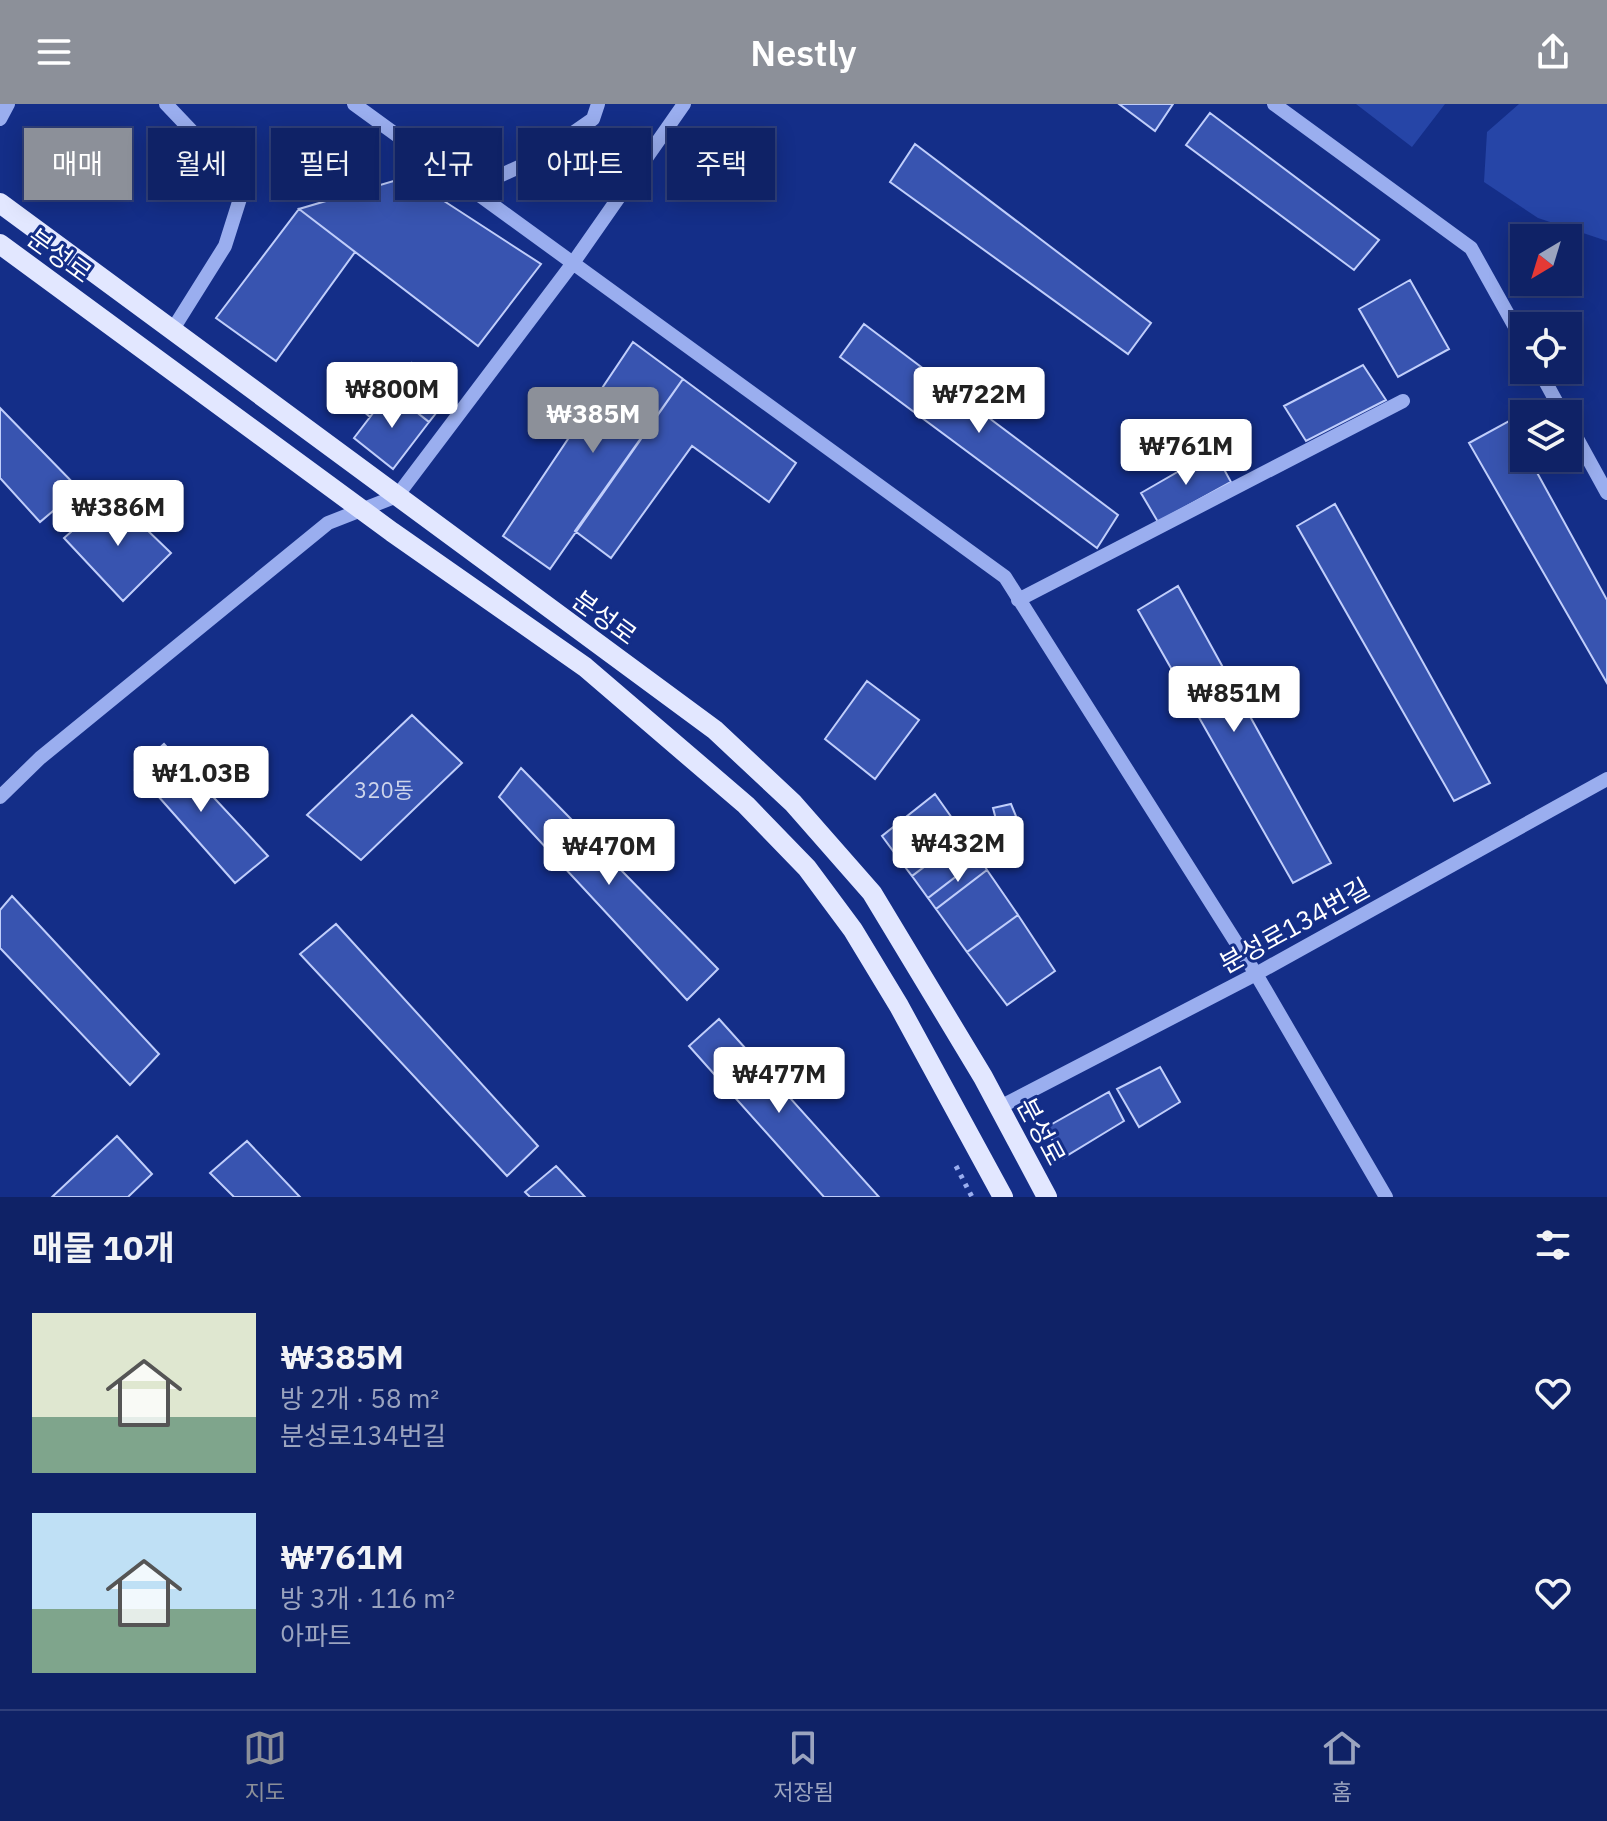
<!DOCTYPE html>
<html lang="ko">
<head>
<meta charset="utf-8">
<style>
	body { margin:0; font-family:"IBM Plex Sans","Noto Sans KR",sans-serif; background:#182a6c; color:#f1f3f6; height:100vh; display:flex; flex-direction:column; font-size:30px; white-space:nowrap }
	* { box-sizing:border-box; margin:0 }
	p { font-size:26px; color:#9ba4bf }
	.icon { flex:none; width:44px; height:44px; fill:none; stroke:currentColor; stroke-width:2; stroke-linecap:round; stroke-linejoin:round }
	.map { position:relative; height:1093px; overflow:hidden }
	.panel { display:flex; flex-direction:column; background:#0f2266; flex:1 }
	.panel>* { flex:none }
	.top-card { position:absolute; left:24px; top:24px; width:800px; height:72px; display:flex; gap:16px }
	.needle { width:52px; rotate:218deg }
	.controls { position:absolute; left:1510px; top:120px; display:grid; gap:16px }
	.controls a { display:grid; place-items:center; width:72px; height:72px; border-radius:0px; background:#0f2266; box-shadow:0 4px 20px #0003,0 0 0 2px #2f3f7a; font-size:40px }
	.price { position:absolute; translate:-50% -68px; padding:0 18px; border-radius:8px; background:#fff; color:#222; font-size:26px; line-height:52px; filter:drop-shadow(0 2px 4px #0008) }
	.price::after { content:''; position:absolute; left:50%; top:48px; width:24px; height:18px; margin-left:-12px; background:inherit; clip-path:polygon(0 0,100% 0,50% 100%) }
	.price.selected { background:#8c9099; color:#fff }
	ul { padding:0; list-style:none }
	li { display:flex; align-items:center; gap:24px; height:200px; padding:0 32px }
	li span { display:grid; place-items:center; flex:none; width:224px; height:160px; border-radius:0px; color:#555 }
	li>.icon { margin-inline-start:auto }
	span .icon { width:96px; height:96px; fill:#fffc; stroke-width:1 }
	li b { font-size:34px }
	h2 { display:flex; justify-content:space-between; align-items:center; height:96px; padding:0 32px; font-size:34px }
	.tag { padding:0 28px; border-radius:0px; background:#0f2266; box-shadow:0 4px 20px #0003,0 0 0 2px #2f3f7a; font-size:28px; line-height:72px }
	.tag.selected { background:#8c9099; color:#fff }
	header { display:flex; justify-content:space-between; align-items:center; height:104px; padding:0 32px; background:#8c9099; color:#fff; font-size:36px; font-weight:600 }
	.menu { display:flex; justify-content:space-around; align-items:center; height:112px; border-top:2px solid #2f3f7a; background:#0f2266; font-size:22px; color:#9ba4bf }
	.menu a { display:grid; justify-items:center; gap:4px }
	.menu .selected { color:#8c9099 }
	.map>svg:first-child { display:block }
</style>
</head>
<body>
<header><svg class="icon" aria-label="menu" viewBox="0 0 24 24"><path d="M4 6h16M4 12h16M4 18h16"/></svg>Nestly<svg class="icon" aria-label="share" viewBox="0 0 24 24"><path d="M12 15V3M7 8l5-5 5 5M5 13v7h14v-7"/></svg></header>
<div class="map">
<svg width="1607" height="1093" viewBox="0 0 1607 1093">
	<rect width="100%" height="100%" fill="#142e88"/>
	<path fill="#2645a7" d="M1356,0H1445L1412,43Z
		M1519,0H1607V137L1538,114L1484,78L1487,28Z"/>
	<path fill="#3854b0" stroke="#c0cefb" stroke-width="2" d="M1119,0H1173L1155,27Z
		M1210,9L1379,136L1354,166L1186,41Z
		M915,40L1151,219L1128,250L890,78Z
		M407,73L541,160L478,242L299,105Z
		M299,105L355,148L276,257L216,214Z
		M1410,176L1449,245L1398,273L1359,205Z
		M864,220L1118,411L1097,444L840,253Z
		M633,238L683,275L550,465L503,432Z
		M412,259L420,265L415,272L429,282L433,277L451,290L429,318L390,287L370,313L361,305L384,275L386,278L392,270L395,272L400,265L402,267L406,262L409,264Z
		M1363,261L1386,296L1306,337L1284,302Z
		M683,275L796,359L769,398L692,342L611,454L575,427Z
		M390,287L429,318L393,365L354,334Z
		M0,304L79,385L40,418L0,374Z
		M1509,317L1524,345V354H1529L1607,496V579L1469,339Z
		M1214,347L1231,378L1158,418L1141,389Z
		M112,392L171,449L123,497L64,434Z
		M1335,400L1490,679L1454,697L1297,422Z
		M1178,482L1331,759L1293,779L1138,506Z
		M867,577L919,616L875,675L825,635Z
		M412,611L462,659L361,756L307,711Z
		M164,640L268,752L235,779L135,666Z
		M521,664L718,865L687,896L499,693Z
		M935,690L952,714L899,755L882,732Z
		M1011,700L1020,722L1016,737L1003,742L993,704Z
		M952,714L965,732L912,772L899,755Z
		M965,732L980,754L928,794L912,772Z
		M980,754L987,766L936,805L928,794Z
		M987,766L1018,811L967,848L936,805Z
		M12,792L159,950L130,981L0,844V806Z
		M1018,811L1055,867L1007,901L967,848Z
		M336,820L538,1042L507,1072L300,850Z
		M719,915L879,1093H824L689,942Z
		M1160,963L1180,998L1139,1023L1117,985Z
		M1109,988L1124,1017L1063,1054L1045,1024Z
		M117,1032L152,1070L128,1093H52Z
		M247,1037L300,1093H234L210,1069Z
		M556,1062L585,1093H530L525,1088Z"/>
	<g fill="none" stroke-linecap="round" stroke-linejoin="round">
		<path stroke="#9aaeef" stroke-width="5" stroke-dasharray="4 6" stroke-linecap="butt" d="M956,1062L972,1093"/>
		<path stroke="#9aaeef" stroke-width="14" d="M166,0L244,82L225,142L173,225
			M354,0L1005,473L1256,870L1386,1093
			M1274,0L1471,144L1524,239
			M0,15L8,0
			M471,85L534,56L593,15L598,0
			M1539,266L1563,310
			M1568,318L1607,389
			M1018,496L1403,297
			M0,693L40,654L328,419L397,392L573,159L684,0
			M1000,1003L1256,870L1607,675"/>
		<path stroke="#e2e7ff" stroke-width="20" d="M0,99L715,626L793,699L872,789L983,973L1047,1093
			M0,140L392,428L585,563L746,701L807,764L853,826L899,902L1003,1093"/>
	</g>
	<g text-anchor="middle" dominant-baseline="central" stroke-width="6" stroke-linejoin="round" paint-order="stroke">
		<g font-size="22" fill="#cdd4eb">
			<text x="384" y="685">320동</text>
		</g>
		<g font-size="26" fill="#fff" stroke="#142e88">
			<text transform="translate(60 151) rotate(36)">분성로</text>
			<text transform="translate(605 513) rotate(36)">분성로</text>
			<text transform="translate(1294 821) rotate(-29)">분성로134번길</text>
			<text transform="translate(1042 1027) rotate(62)">분성로</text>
		</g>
	</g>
</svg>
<div class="controls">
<a><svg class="needle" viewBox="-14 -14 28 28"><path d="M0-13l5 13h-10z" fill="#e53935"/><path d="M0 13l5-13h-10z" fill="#9ba4bf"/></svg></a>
<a><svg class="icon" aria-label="locate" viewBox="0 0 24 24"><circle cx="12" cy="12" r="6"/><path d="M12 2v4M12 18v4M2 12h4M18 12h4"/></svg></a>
<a><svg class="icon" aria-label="layers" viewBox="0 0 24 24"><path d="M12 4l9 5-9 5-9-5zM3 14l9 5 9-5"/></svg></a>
</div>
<b class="price" style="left:392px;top:326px">₩800M</b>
<b class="price" style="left:979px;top:331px">₩722M</b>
<b class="price selected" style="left:593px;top:351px">₩385M</b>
<b class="price" style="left:1186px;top:383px">₩761M</b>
<b class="price" style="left:118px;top:444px">₩386M</b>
<b class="price" style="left:1234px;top:630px">₩851M</b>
<b class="price" style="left:201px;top:710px">₩1.03B</b>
<b class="price" style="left:958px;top:780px">₩432M</b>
<b class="price" style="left:609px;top:783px">₩470M</b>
<b class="price" style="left:779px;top:1011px">₩477M</b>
<div class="top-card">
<a class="tag selected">매매</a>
<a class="tag">월세</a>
<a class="tag">필터</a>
<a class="tag">신규</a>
<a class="tag">아파트</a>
<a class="tag">주택</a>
</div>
</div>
<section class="panel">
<h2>매물 10개<svg class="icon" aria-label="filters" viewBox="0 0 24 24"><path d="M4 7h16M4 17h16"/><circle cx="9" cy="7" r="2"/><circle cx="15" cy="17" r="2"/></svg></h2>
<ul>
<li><span style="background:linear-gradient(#dfe7d0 65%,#7fa58c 0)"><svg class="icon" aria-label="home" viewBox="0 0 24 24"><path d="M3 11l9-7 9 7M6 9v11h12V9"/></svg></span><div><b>₩385M</b><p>방 2개 · 58 m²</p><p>분성로134번길</p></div><svg class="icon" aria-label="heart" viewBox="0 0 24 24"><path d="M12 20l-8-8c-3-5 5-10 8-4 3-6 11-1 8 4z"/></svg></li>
<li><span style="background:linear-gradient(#bfe0f5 60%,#7fa58c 0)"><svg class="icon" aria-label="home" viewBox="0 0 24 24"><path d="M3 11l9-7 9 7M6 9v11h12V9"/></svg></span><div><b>₩761M</b><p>방 3개 · 116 m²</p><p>아파트</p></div><svg class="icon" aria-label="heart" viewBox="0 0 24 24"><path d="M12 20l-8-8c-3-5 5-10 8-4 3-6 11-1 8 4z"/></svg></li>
</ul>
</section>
<nav class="menu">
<a class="selected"><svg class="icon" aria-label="map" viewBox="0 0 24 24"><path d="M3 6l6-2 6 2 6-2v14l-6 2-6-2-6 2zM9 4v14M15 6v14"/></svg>지도</a>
<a><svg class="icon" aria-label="saved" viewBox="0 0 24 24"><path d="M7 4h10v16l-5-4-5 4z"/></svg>저장됨</a>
<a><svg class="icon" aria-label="home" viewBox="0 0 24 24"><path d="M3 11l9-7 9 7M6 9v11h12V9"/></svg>홈</a>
</nav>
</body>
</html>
